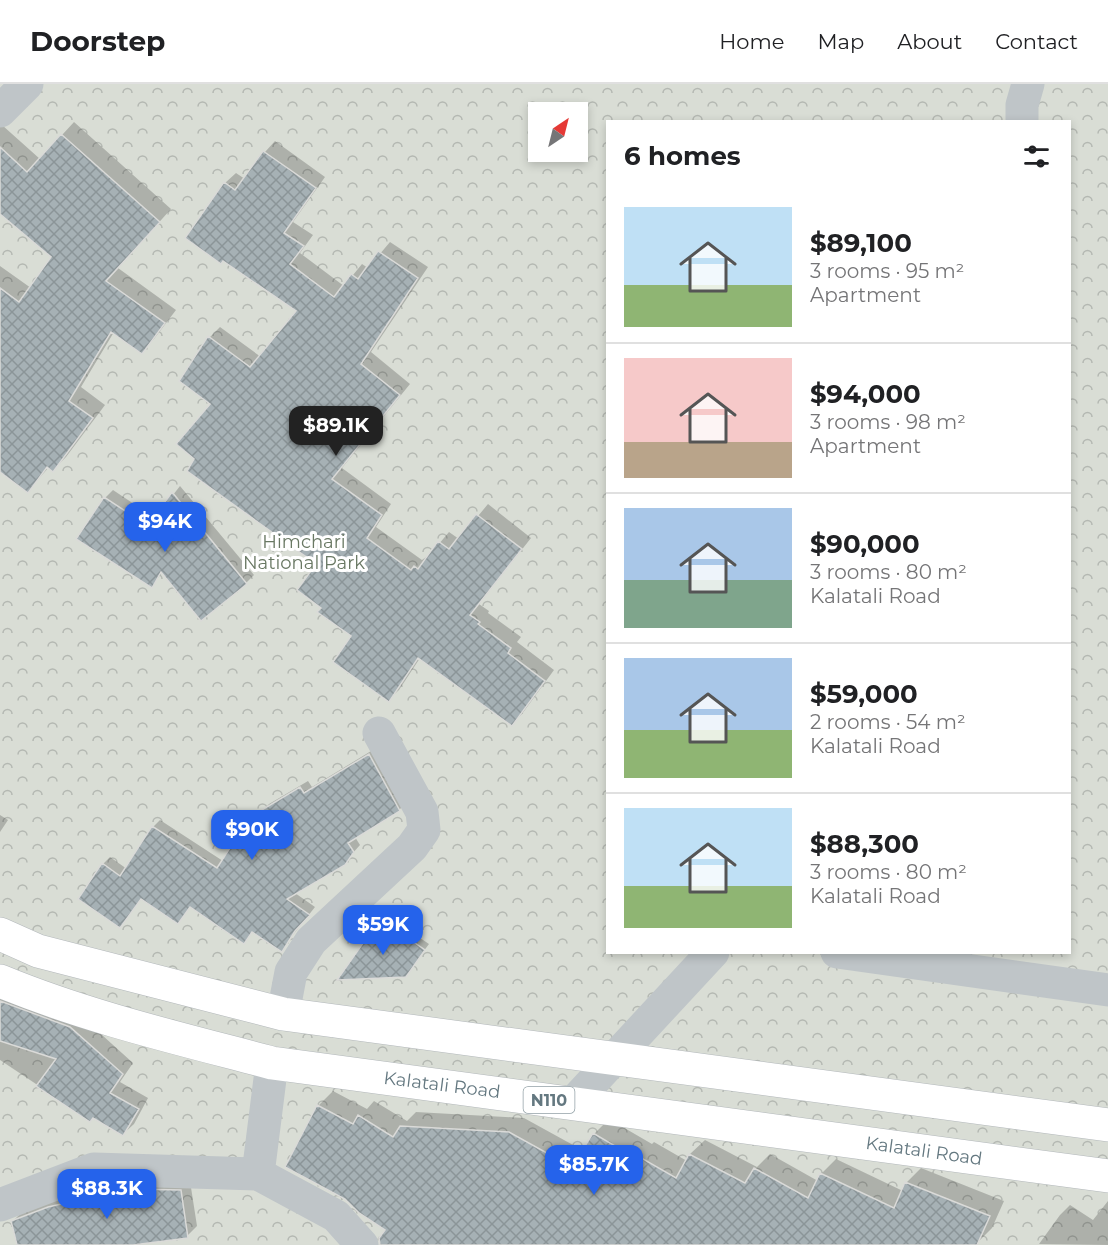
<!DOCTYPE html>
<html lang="en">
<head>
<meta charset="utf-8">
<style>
	body { margin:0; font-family:Montserrat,sans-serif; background:#f6f6f6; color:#202124; height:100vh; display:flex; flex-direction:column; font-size:22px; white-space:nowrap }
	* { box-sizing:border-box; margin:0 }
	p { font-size:20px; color:#757577 }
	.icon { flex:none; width:33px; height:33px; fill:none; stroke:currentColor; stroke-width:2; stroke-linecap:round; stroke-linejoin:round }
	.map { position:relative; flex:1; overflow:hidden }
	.sheet { position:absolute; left:606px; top:36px; width:465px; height:834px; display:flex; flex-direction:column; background:#fff; border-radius:0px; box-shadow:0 3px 9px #0003 }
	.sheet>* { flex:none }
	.needle { width:39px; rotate:35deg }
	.fabs { position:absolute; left:528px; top:18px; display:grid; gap:12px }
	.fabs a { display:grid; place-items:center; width:60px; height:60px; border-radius:0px; background:#fff; box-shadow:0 3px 9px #0003; font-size:30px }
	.price { position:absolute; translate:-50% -51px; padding:0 14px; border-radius:12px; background:#2563eb; color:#fff; font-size:20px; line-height:39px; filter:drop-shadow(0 2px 3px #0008) }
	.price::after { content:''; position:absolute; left:50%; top:36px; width:18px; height:14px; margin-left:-9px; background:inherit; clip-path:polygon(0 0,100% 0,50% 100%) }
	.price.active { background:#222; color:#fff }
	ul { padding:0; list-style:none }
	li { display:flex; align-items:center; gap:18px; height:150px; padding:0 18px }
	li+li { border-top:2px solid #e0e0e0 }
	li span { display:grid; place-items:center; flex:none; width:168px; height:120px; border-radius:0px; color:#555 }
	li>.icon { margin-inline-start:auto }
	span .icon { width:72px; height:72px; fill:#fffc; stroke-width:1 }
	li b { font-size:26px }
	h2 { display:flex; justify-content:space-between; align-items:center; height:72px; padding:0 18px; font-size:26px }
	header { display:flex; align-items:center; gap:36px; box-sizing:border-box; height:84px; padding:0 30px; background:#fff; border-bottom:2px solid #e0e0e0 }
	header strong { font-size:28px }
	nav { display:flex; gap:33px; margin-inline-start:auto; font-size:21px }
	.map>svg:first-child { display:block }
</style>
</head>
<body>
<header>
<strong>Doorstep</strong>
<nav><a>Home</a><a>Map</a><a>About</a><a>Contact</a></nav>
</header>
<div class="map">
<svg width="1108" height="1161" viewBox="0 0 1108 1161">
	<defs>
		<pattern id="park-crowns" width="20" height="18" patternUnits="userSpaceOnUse" patternTransform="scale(1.5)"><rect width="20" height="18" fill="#d9ddd5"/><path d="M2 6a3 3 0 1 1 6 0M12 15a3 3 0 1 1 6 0" fill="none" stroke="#b4b8b2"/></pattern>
		<pattern id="building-cross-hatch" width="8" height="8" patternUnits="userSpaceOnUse" patternTransform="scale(1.5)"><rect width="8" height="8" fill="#a6b1b5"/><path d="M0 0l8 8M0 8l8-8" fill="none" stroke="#8b9598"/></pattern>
	</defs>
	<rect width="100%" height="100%" fill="#f8f8f6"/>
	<path fill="url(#park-crowns)" fill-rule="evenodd" d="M0,0H1108V1161H0ZM538,28H578V68H538ZM608,38H1070V868H608Z"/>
	<path fill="#0003" d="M74,38L171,125L118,184L176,226L154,255L141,268L114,248L81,303L105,321L66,373L53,386L49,383L28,407L0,387V182L31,204L53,173L0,129V42L2,41L40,75Z
		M275,57L325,93L293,138L313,151L300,169L344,202L362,180L368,184L390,158L428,183L371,268L410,300L342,384L391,420L376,443L422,476L426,473L427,474L449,448L459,455L488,420L531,454L479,520L489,527L488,529L521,553L517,558L554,586L522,630L512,640L420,574L399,606L388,616L353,552L323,523L318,479L196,375L212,320L181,297L210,253L220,243L261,273L298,227L225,99L236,89L245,95L265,68Z
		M180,402L254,491L246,499L163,488L151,502L105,414L113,406L155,434Z
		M376,664L406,719L399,726L355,753L360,761L344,779L295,809L315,823L281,866L253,847L244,858L191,822L178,838L142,814L120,842L103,780L110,773L127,785L153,743L160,736L223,777L239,754L269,720L308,697L312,703Z
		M0,731L8,736L0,748Z
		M386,831L429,860L405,892L381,836Z
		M0,901L81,932L133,979L120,998L148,1014L134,1040L123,1050L93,1033L90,1036L0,976Z
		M333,1007L367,1025L374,1017L407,1037L416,1028L524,1034L584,1067L594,1050L609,1035L652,1060L654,1058L687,1077L690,1070L705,1056L757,1083L770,1070L818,1097L821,1090L836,1075L903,1107L906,1099L921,1084L1004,1117L992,1144L977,1159L932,1161H391L387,1145L318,1022Z
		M139,1096L190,1097L197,1142L187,1152L122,1161H18L13,1137L23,1127L59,1114Z
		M1108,1117V1161L1039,1160L1060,1131L1070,1121L1093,1136Z"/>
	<path fill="url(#building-cross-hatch)" stroke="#dadad8" stroke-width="1.5" d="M61,50L160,138L106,197L165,239L142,270L111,248L69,317L93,334L53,388L47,383L28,409L0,388V204L19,218L51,173L0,130V63L27,88Z
		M263,67L316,104L284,149L304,162L290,180L334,213L351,190L358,195L378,167L418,194L361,280L400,311L332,395L382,431L367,454L411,486L414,482L418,485L438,457L449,465L476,430L522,465L470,531L480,538L478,540L511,564L508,569L545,597L512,642L418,574L389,618L333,578L351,552L317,528L321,524L297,506L316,480L187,387L194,375L176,360L210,320L179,297L208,252L250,283L296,227L223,177L221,180L185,154L224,98L235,106Z
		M172,408L247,500L201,537L161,488L152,504L76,455L104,413L148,442Z
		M369,670L400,727L348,759L354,768L345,781L287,815L310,831L295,847L282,868L252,848L244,860L190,823L178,840L141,815L120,844L78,815L102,779L120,792L152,742L217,784L237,753L240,755L260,727L300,703L304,709Z
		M380,835L425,866L406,893L337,896Z
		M0,917L70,943L123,990L110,1009L139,1025L123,1052L93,1034L90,1038L36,1002L56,975L0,957Z
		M317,1021L353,1040L358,1031L393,1053L400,1042L509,1048L572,1083L593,1049L637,1075L638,1072L676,1094L689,1070L745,1099L754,1084L808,1114L820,1089L894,1124L905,1098L990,1132L977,1161H380L379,1154L385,1146L359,1129L345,1115L285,1083Z
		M128,1105L181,1106L188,1154L133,1161H17L11,1137L48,1123Z"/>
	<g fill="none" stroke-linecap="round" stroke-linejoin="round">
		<defs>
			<path id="highway" d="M0,850L38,867L283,930L1108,1041
				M0,897C87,933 181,955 272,979L1108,1092"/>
		</defs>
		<use href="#highway" stroke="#b3b8bb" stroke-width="34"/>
		<path stroke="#bfc5c8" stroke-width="33" d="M0,27L27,0
			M1022,38V21L1028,0
			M837,868L1108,906
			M283,930L291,888L311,857L412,763L424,746L422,728L379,649
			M272,979L258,1090L336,1132L362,1161
			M573,1019L713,868
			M0,1121L94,1085L258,1090"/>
		<use href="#highway" stroke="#fff" stroke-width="33"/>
	</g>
	<g text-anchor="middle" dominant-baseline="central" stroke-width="6" stroke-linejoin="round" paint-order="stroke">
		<rect fill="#fff" stroke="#92a0a6" stroke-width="1.5" x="523.5" y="1003" width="51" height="26" rx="4.5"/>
		<g font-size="16" font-weight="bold" fill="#647880">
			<text x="549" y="1016">N110</text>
		</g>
		<g font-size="18" fill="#697863" stroke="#fff">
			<text x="304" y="458">Himchari<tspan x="304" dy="21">National Park</tspan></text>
		</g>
		<g font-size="18" fill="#647880" stroke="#fff">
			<text transform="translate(442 1001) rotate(7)">Kalatali Road</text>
			<text transform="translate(924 1067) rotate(8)">Kalatali Road</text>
		</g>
	</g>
</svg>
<div class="fabs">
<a><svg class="needle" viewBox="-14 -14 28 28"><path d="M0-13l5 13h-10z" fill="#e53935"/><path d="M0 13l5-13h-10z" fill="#757577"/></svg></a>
</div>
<b class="price active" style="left:336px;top:373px">$89.1K</b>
<b class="price" style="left:165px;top:469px">$94K</b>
<b class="price" style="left:252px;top:777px">$90K</b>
<b class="price" style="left:383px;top:872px">$59K</b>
<b class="price" style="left:594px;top:1112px">$85.7K</b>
<b class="price" style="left:107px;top:1136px">$88.3K</b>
<section class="sheet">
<h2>6 homes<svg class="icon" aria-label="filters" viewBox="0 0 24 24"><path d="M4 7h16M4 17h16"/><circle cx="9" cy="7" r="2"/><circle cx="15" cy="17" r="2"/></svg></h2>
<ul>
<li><span style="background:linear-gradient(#bfe0f5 65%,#8fb573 0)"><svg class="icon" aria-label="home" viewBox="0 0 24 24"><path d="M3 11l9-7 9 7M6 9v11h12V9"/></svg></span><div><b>$89,100</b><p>3 rooms · 95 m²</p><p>Apartment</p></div></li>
<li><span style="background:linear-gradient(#f6c9c9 70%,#b9a48a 0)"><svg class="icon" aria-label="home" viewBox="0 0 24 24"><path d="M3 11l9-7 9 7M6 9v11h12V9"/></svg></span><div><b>$94,000</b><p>3 rooms · 98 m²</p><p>Apartment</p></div></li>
<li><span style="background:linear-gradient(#a9c7e8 60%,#7fa58c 0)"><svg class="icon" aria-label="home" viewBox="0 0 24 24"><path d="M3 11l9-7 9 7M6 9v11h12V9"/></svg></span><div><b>$90,000</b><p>3 rooms · 80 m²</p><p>Kalatali Road</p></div></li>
<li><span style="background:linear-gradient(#a9c7e8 60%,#8fb573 0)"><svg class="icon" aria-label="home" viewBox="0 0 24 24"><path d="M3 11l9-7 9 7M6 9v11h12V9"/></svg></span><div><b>$59,000</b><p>2 rooms · 54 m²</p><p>Kalatali Road</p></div></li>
<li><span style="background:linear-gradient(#bfe0f5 65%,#8fb573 0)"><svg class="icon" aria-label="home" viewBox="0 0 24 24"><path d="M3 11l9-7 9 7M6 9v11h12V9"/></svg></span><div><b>$88,300</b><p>3 rooms · 80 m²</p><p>Kalatali Road</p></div></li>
</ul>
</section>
</div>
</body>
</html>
